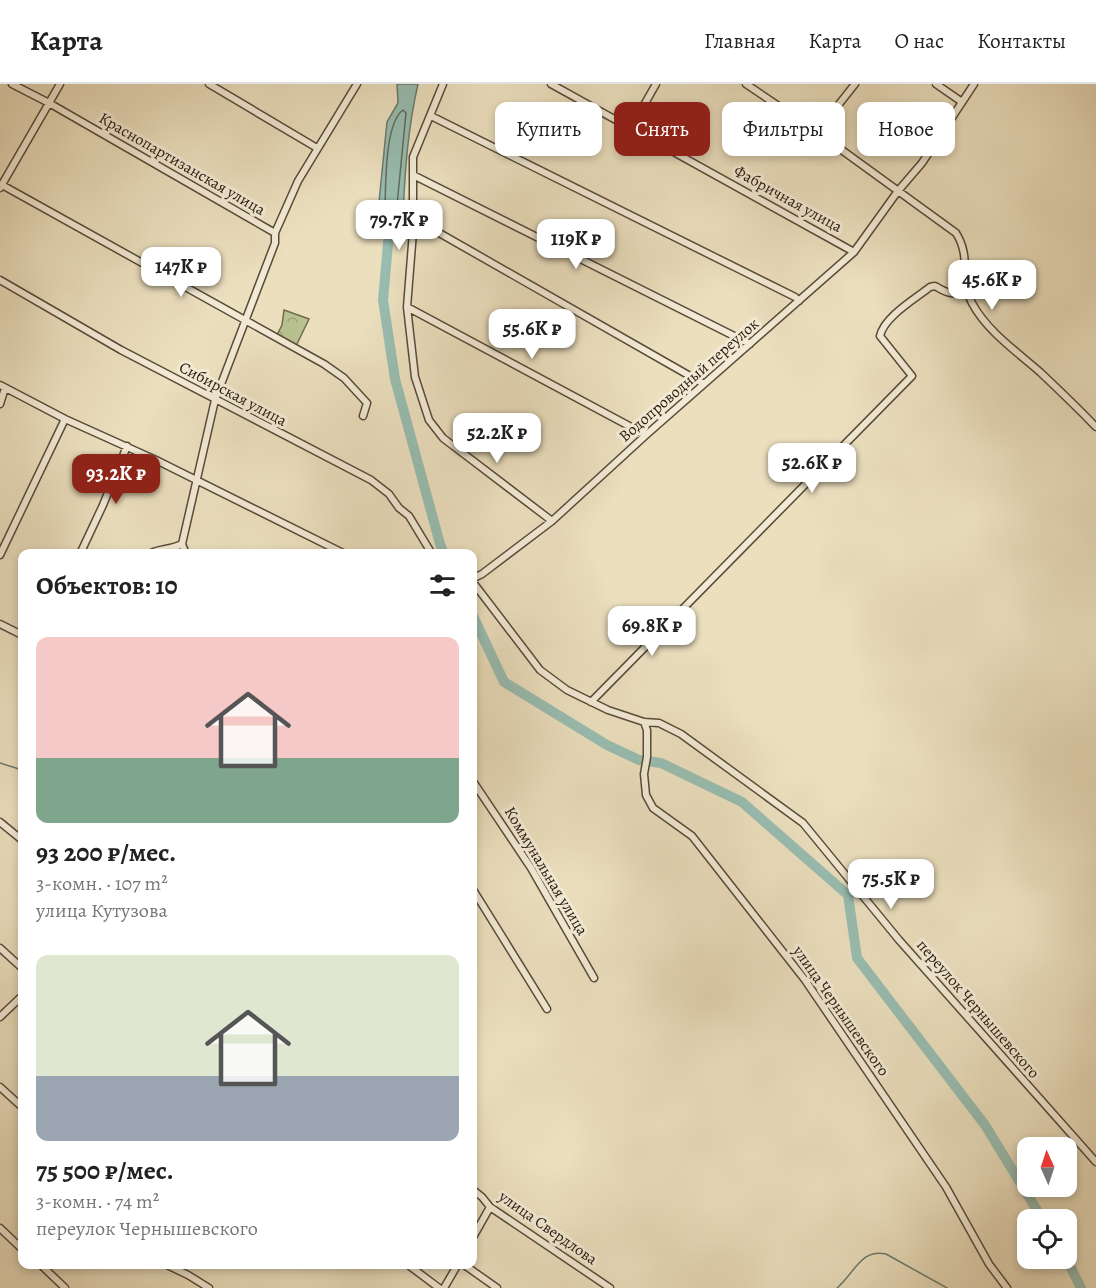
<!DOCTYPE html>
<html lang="ru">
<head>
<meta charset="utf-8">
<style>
	body { margin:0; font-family:Alegreya,serif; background:#f6f6f6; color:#222; height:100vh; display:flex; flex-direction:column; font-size:22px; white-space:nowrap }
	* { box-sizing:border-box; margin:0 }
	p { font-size:20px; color:#767676 }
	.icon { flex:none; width:33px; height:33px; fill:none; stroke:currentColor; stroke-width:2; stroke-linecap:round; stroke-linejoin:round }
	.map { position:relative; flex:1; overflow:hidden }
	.drawer { position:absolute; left:18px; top:465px; width:459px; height:720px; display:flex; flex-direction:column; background:#fff; border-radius:12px; box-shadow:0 3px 9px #0003 }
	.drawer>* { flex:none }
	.hud { position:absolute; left:495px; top:18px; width:510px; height:54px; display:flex; gap:12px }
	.needle { width:39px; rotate:357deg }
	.buttons { position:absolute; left:1017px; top:1053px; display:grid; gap:12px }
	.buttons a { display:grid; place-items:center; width:60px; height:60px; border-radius:12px; background:#fff; box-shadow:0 3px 9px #0003; font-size:30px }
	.price { position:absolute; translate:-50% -51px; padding:0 14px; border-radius:12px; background:#fff; color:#222; font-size:20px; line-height:39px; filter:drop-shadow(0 2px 3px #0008) }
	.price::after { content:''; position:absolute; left:50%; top:36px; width:18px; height:14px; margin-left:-9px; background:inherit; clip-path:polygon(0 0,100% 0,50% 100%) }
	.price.on { background:#8f2418; color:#fff }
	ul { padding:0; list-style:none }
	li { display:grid; align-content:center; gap:12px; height:318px; padding:0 18px }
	li span { display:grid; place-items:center; height:186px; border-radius:12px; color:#555 }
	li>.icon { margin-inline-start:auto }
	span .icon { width:108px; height:108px; fill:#fffc; stroke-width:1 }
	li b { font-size:26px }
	h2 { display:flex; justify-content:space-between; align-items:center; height:72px; padding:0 18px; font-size:26px }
	.chip { padding:0 21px; border-radius:12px; background:#fff; box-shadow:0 3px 9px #0003; font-size:21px; line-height:54px }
	.chip.on { background:#8f2418; color:#fff }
	header { display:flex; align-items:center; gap:36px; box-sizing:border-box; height:84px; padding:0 30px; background:#fff; border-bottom:2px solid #e0e0e0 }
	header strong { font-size:28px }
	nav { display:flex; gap:33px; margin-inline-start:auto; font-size:21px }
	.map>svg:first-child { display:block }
</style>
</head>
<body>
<header>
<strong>Карта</strong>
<nav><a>Главная</a><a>Карта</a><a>О нас</a><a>Контакты</a></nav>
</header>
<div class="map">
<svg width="1096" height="1204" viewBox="0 0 1096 1204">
	<defs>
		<pattern id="park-crowns" width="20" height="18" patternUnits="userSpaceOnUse" patternTransform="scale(1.5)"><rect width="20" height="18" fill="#b9c190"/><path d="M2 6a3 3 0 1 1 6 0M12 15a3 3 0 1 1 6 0" fill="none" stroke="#9fa57b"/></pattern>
	</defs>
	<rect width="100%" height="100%" fill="#ebdfbe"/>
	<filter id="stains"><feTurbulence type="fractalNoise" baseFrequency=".00333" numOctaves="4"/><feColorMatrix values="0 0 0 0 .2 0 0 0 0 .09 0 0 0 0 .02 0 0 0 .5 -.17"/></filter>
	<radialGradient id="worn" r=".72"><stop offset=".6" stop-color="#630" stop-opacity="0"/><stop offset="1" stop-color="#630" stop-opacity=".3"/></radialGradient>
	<path fill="url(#park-crowns)" stroke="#706d4e" stroke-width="1.5" d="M284,226L309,235L296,262L277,251L282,241Z"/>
	<path fill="#98bdb1" stroke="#6b7b6f" stroke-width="1.5" d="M397,0H418C408,43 405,86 403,131L378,128L387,38L398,19Z"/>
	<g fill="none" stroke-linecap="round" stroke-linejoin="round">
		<path stroke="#606b5f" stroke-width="1.5" d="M403,26L406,29L397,121L395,124L387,123L385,120C386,97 385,39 403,26Z"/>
		<path stroke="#6b7b6f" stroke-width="1.5" d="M0,679L22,686
			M837,1204C854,1190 861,1164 886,1170L947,1204"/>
		<path stroke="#98bdb1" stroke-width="10" d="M392,115L383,216L395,295L440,460L444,470
			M472,530L504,598L607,661L639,676L661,679L742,718L848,811L857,874L985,1041L1043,1136
			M1066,1174L1081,1204"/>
		<defs>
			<path id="minor" d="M12,0L49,19L275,149
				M209,0L317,64
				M443,0L413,73V148L407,223L415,293L429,336L443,354L552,437
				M551,0L854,168
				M746,0L817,48L956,149C972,174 959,196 972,219C987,247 1016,267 1040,288C1059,306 1078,324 1096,343
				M936,0L962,18
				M431,32L795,213L799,217
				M631,44L656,0
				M817,48L855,0
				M413,91L750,260
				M2,101L324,280L344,294L367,319L363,332
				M0,104L60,0
				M413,134L704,300
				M0,196L121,266L371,396L389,410L399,424L409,432L432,470
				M407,223L646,351
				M0,301L65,335L156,376L345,470
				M0,320L5,304
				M182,460L186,470
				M80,470L103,421L127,362
				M149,470C160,464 171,466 182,460L215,316L275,159V149L298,97L357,0
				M0,471L65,335
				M472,495L482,490L552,437L646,351L854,168L898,107L922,79L974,0
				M472,497L540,586L567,606L608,626L644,638L647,646V673L644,690L646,711L653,724L692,752L805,896L946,1103L989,1180L1007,1204
				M0,540L22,551
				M591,618L912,292L880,252C884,233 915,215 930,203L935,202C947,209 952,212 966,206
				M644,638L659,639L681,650L803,739L899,856L1096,1078
				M472,696L531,784L594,894
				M0,738L22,756
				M472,804L547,925
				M0,864L22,884
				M0,933L22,912
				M0,1003L22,1023
				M472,1105L482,1113L490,1123L610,1204
				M0,1144L22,1165
				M472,1155L490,1123
				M40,1180L65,1204
				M165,1180L188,1191L209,1204
				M407,1180L439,1204
				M463,1180L497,1204
				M444,1204L458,1180"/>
		</defs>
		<use href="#minor" stroke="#584a39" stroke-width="9"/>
		<use href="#minor" stroke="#f2ead5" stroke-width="6"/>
	</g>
	<g text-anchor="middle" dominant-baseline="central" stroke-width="6" stroke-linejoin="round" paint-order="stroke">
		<g font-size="16" fill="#27190d" stroke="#f2ead5">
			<text transform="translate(182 80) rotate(30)">Краснопартизанская улица</text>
			<text transform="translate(788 115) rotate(29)">Фабричная улица</text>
			<text transform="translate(689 296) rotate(-41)">Водопроводный переулок</text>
			<text transform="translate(233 310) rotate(28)">Сибирская улица</text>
			<text transform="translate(546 787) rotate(59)">Коммунальная улица</text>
			<text transform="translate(978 925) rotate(49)">переулок Чернышевского</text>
			<text transform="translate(841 927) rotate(55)">улица Чернышевского</text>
			<text transform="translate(548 1144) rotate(35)">улица Свердлова</text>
		</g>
	</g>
	<rect width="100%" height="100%" filter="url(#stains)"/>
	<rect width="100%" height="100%" fill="url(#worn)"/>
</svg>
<div class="buttons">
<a><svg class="needle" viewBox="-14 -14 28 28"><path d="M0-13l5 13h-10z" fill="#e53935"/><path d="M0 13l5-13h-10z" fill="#767676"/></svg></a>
<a><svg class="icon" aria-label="locate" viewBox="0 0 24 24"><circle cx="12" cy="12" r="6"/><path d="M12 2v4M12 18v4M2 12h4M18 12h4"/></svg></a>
</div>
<b class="price" style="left:399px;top:167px">79.7K ₽</b>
<b class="price" style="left:576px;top:186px">119K ₽</b>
<b class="price" style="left:181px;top:214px">147K ₽</b>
<b class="price" style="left:992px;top:227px">45.6K ₽</b>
<b class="price" style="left:532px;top:276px">55.6K ₽</b>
<b class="price" style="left:497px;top:380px">52.2K ₽</b>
<b class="price" style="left:812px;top:410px">52.6K ₽</b>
<b class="price on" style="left:116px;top:421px">93.2K ₽</b>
<b class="price" style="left:652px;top:573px">69.8K ₽</b>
<b class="price" style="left:891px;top:826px">75.5K ₽</b>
<div class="hud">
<a class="chip">Купить</a>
<a class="chip on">Снять</a>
<a class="chip">Фильтры</a>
<a class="chip">Новое</a>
</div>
<section class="drawer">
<h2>Объектов: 10<svg class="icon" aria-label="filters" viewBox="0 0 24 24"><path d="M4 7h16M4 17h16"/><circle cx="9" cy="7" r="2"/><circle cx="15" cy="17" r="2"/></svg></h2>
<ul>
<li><span style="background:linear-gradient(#f6c9c9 65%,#7fa58c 0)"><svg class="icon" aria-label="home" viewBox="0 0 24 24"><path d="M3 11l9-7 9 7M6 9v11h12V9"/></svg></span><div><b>93 200 ₽/мес.</b><p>3-комн. · 107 m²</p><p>улица Кутузова</p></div></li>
<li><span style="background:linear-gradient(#dfe7d0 65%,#9aa5b1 0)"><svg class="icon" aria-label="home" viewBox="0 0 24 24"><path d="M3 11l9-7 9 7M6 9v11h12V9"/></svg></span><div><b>75 500 ₽/мес.</b><p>3-комн. · 74 m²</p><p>переулок Чернышевского</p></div></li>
</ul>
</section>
</div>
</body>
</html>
